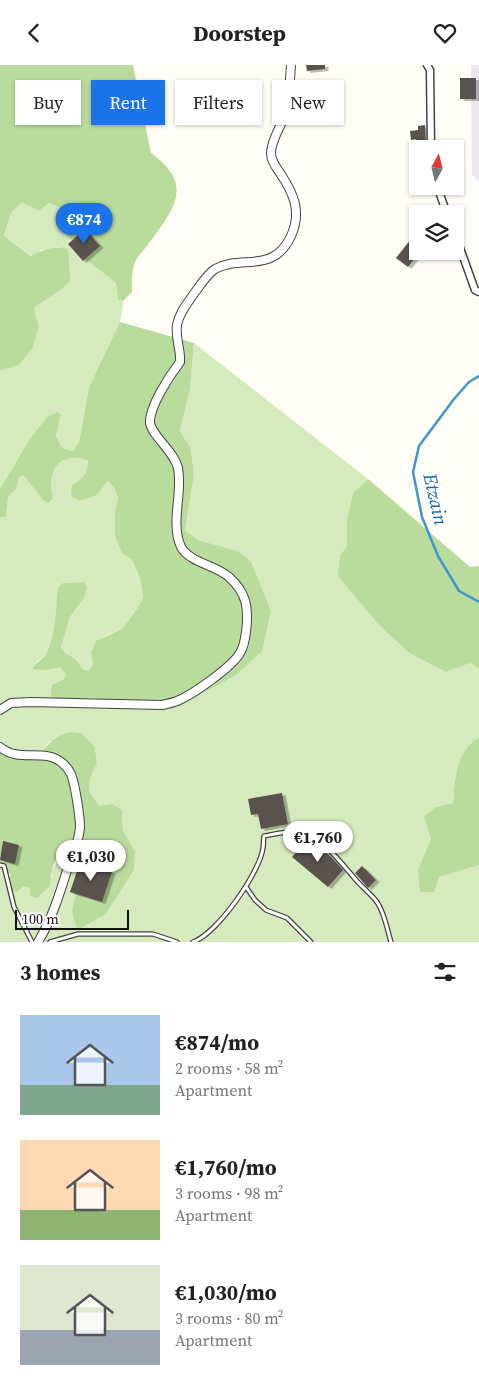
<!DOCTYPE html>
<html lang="en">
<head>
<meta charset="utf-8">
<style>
	body { margin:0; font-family:"Source Serif 4",serif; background:#f6f6f6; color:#222; height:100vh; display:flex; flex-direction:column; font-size:19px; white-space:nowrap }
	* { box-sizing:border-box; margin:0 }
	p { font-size:16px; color:#767676 }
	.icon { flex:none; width:28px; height:28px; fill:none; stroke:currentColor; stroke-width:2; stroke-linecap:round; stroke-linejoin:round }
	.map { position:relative; height:877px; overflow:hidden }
	.side { display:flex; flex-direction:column; background:#fff; flex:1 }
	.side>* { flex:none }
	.top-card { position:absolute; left:15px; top:15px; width:450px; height:45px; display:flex; gap:10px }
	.needle { width:32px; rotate:7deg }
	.controls { position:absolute; left:409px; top:75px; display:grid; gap:10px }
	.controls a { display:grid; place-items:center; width:55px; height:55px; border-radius:0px; background:#fff; box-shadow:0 1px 4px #0004; font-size:25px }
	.scale { position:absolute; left:15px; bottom:12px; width:114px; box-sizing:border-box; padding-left:5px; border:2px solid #111; border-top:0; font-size:14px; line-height:18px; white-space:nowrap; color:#111; -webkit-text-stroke:4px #fff; paint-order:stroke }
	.price { position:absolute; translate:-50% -42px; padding:0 11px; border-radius:18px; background:#fff; color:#222; font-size:16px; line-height:32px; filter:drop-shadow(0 1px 2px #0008) }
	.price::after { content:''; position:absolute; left:50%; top:30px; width:15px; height:11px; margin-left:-8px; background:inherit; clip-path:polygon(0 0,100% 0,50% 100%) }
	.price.current { background:#1a73e8; color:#fff }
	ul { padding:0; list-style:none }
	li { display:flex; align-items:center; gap:15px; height:125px; padding:0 20px }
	li span { display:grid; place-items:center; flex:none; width:140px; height:100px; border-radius:0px; color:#555 }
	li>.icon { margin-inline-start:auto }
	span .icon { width:60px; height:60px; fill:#fffc; stroke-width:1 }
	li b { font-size:21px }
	h2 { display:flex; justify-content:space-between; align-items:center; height:60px; padding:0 20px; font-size:21px }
	.chip { padding:0 18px; border-radius:0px; background:#fff; box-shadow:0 1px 4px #0004; font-size:18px; line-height:45px }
	.chip.current { background:#1a73e8; color:#fff }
	header { display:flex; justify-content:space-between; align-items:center; height:65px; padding:0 20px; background:#fff; font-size:22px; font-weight:700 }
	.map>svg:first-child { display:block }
</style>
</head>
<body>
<header><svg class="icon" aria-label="back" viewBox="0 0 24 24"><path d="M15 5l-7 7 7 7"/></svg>Doorstep<svg class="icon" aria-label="heart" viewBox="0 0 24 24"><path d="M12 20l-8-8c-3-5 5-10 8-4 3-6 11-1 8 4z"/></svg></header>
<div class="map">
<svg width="479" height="877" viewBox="0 0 479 877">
	<defs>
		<filter id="shadow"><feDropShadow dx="3.5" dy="2" stdDeviation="0" flood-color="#0004"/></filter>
	</defs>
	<rect width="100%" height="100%" fill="#fffdf5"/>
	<path fill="#eee6ef" d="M471,0H479V117L472,110Z"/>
	<path fill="#d5ebbd" d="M22,137L49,138L60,143L61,163L88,196L116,218L118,235H124L120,257L89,322L79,376L74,386L62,383L56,371L61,351L29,375L0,424V306L19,300L39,260L34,246L35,242L62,224L59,182L41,185L32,191L4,171L11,148Z
		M194,278L368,414L353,428L347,455V481L340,490L380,561L409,588L446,607L470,598L479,604V672C456,688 455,713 453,738L436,742L431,773L418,805L438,812L479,800V877H0V804C11,810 19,820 30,823V831L52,812V804C63,789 71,781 90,782C92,805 74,824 72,846C72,852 76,860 78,865L106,849L134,805L135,787L123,765L122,745L100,741L93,731L88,720L90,712L97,699L95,682L50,676L42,686L0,687V452L6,451L8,432L16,424L19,413L22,410L53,433C52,428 51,422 51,417C53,395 70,388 88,396C87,409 83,414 72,420L81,436L97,430L108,416L114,423L118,433L115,446L122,488L132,495L140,513L143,532L137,544L122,564L103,572L91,588L93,599L88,606C79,603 82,602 76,596C71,590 65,590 61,582L70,552L84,533V517L63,518L56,541V558L51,578L44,592L36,597L48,605L60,601L66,609L63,615L62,636L92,632L112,642L238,486L198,475L185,465L194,410L191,384L180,366L190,324Z"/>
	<path fill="#b9dc9c" d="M0,0H133L151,88C197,121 172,146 147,181C143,186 135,194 134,200C131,208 132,219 132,227L124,235H118L116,218L88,196L61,163L60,143L49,138L39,146L22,137L11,148L4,171L31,191C43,184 54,181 68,184L70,216L62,224L35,242L34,246L39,260L33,282L19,300L0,306Z
		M120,257L194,278L190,324L180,366L191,384L194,410L185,465L198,475L238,486L251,497L271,546L262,586L236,610L181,640L112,642L92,632L62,636L51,632L52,620L63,615L66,609L60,602L48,605L33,604C37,595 42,596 46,589C57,568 55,546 58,523L63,518L84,517L87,522L84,533L70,552L61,582C65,590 71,590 76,595C82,602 79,603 88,606L93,599L91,588L96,576L122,564L137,544L143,532L140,513L132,495L122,488L115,471V446L118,433L114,423L108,416L97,430L81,436L71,431L72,420C83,414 87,409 88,396C70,388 53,395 51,417C51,422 52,428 53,433L49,438L44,436L25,412L22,410L19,413L16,424L8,432L6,452H0V424L29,375L48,351L58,347L61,350L56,371L62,383L73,386L79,377L89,322Z
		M368,414L470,502L479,501V604L470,598L446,607L409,588L380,561L338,511L340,490L347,481V455L353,428Z
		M71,667L81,668L95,682L97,699C86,718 86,724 100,741L112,739L122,745L123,765L135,787L134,805L106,849L78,865C76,860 72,852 72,846C74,824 92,805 90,782C77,781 54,789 52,805C51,810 51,815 50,821L37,833L30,831V823L23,821L17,827L12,826L10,809L0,804V687L42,686C51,676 57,670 71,667Z
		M479,672V800L439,812L434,827H420L418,805L431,773L424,752L436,742L453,738C455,713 456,687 479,672Z"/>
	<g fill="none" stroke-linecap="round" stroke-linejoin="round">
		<path stroke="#3f96cf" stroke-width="2.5" d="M479,311L469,317L454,334L419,381L413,407L422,452L438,491L459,526L479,537"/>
	</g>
	<path fill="#5a524d" filter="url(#shadow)" d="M306,0H325V4L307,6Z
		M460,13H476V34H460Z
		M425,60L426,80L416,81V74L411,75L410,66L418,65V61Z
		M85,164L100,181L83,196L68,179Z
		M411,174L418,179V189L408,202L396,193Z
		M282,728L288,759L261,764L258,749L251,750L248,734Z
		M308,774L331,792L343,805L328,822L292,792Z
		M3,776L19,780L15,799L0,795Z
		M80,797L112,807L102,837L70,827Z
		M362,801L376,815L368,823L355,808Z"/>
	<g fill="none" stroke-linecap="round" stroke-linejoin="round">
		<defs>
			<path id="service" d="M0,800L4,801L14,842L32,877
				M246,822L255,835L266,845L287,853L311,877
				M50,877L78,869H153L177,877
				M193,877C217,869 260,807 263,783C264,779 263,775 264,771C275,769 287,766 298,767C321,770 342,799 356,815C362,822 371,829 377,837C385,849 387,864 391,877"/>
			<path id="minor" d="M427,0L430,5L431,84
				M437,121L447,149
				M455,169L475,225L479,227"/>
			<path id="tertiary" d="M0,645L11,638L30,637L162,640C167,639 172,638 177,636C192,630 232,602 240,588C244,582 245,574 246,567C249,544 247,528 229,512C216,500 190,498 181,482C170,458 183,428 178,403C174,386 152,371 150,358C149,342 170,310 180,297C181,285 175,272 177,260C179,248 187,239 193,230C200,221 206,210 215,204C242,189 273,210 291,171C302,147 294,129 280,108C276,102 271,96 271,88C271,75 281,62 285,49C289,33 290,16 291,0
				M0,682C19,698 44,683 61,697C65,700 69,705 71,709C75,719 80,751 80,762C79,776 73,790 68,802C60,828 52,854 38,877"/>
		</defs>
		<use href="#service" stroke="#444" stroke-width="5.5"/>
		<use href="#minor" stroke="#444" stroke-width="9"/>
		<use href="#tertiary" stroke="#444" stroke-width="10"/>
		<use href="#service" stroke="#fff" stroke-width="3"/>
		<use href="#minor" stroke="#fff" stroke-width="6"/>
		<use href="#tertiary" stroke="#fff" stroke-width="8"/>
	</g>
	<g text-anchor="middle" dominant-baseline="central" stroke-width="5" stroke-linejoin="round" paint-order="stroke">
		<g font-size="19" font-style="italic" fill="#1768a6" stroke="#fff">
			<text transform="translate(436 434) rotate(77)">Etzain</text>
		</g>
	</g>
</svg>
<div class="controls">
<a><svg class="needle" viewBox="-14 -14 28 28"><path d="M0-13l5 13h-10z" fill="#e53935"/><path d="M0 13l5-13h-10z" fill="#767676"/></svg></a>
<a><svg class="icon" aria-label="layers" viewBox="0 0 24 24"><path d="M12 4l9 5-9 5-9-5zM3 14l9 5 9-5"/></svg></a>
</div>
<div class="scale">100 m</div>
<b class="price current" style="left:84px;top:180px">€874</b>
<b class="price" style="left:318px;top:798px">€1,760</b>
<b class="price" style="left:91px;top:817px">€1,030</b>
<div class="top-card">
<a class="chip">Buy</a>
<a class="chip current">Rent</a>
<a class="chip">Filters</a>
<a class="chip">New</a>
</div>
</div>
<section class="side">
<h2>3 homes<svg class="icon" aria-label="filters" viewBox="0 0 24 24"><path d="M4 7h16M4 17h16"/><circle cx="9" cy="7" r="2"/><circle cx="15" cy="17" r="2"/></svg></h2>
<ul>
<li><span style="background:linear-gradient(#a9c7e8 70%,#7fa58c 0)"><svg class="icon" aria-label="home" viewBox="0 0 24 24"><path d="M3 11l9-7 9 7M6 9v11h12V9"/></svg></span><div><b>€874/mo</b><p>2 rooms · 58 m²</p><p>Apartment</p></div></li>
<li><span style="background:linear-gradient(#ffd9b3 70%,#8fb573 0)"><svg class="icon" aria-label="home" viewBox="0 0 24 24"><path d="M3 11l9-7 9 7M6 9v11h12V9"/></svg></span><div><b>€1,760/mo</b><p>3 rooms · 98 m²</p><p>Apartment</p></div></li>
<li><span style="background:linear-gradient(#dfe7d0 65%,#9aa5b1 0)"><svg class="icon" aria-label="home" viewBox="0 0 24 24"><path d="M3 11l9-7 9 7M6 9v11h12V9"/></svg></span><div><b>€1,030/mo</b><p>3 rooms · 80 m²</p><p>Apartment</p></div></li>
</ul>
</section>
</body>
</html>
